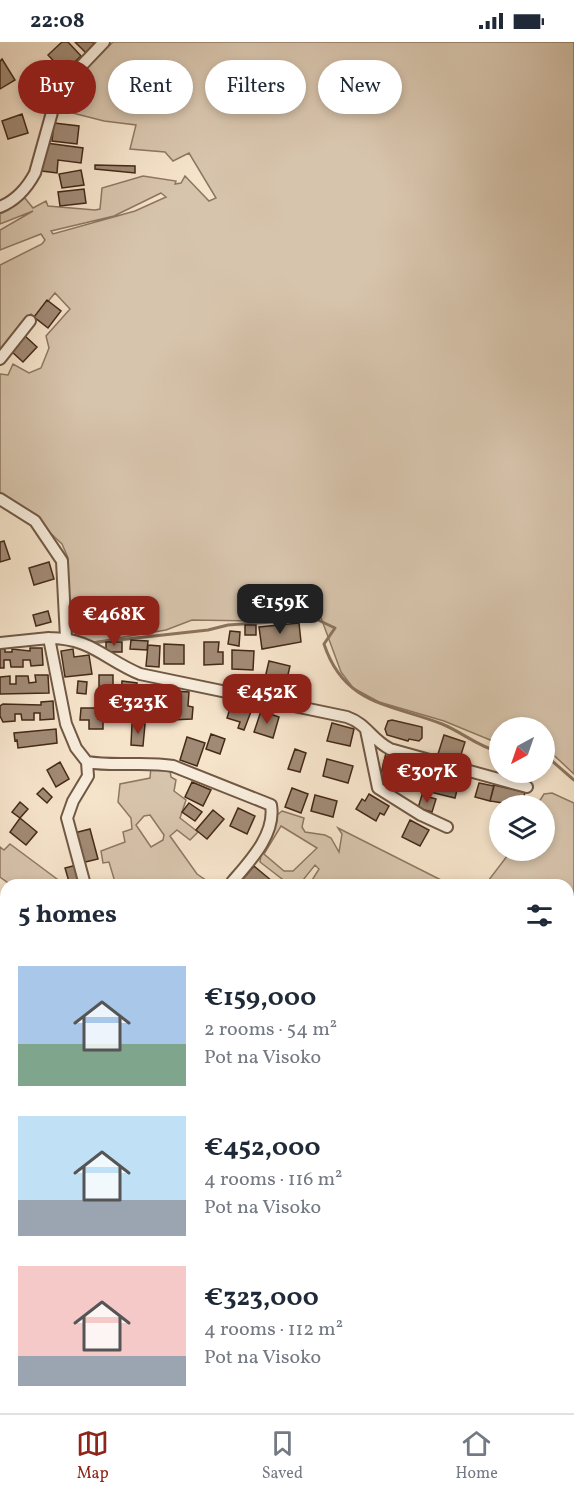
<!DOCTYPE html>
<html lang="en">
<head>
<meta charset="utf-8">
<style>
	body { margin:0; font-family:Vollkorn,serif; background:#f2f2f3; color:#1f2937; height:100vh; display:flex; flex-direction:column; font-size:22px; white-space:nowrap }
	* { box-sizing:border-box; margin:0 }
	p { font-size:20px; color:#747a83 }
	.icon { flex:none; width:33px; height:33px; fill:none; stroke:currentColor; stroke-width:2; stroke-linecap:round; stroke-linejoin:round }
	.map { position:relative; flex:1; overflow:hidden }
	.side { position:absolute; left:0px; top:837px; width:574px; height:534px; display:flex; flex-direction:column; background:#fff; border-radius:18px 18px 0 0; box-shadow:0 3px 9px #0003 }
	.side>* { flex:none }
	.hud { position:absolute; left:18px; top:18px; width:538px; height:54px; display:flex; gap:12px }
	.needle { width:39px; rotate:220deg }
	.buttons { position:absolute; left:489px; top:675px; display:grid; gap:12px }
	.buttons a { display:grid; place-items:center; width:66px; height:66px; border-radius:50%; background:#fff; box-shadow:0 3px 9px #0003; font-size:30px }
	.price { position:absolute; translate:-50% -51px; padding:0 14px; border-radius:12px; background:#8f2418; color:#fff; font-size:20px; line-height:39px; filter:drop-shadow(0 2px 3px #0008) }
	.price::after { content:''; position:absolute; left:50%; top:36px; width:18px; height:14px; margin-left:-9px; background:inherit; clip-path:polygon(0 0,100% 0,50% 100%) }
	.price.active { background:#222; color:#fff }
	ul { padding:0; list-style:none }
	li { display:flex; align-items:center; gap:18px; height:150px; padding:0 18px }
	li span { display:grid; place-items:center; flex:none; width:168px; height:120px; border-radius:0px; color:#555 }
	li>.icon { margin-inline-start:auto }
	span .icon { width:72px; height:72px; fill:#fffc; stroke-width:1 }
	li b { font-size:26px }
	h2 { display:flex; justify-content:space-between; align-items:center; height:72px; padding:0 18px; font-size:26px }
	.tag { padding:0 21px; border-radius:27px; background:#fff; box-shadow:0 3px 9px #0003; font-size:21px; line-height:54px }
	.tag.active { background:#8f2418; color:#fff }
	.status { display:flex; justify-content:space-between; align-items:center; height:42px; padding:0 30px; background:#fff; direction:ltr }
	.status svg { height:16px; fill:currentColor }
	.menu { display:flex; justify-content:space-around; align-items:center; height:84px; border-top:2px solid #e0e1e3; background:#fff; font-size:16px; color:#747a83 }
	.menu a { display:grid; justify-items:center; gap:3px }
	.menu .active { color:#8f2418 }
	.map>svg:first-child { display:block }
</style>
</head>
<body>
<div class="status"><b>22:08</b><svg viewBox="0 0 49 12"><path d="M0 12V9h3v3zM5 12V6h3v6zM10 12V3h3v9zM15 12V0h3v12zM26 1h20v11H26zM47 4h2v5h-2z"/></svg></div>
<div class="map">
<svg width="574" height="1371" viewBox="0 0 574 1371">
	<rect width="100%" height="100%" fill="#f5e3ca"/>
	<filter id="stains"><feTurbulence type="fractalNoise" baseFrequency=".00333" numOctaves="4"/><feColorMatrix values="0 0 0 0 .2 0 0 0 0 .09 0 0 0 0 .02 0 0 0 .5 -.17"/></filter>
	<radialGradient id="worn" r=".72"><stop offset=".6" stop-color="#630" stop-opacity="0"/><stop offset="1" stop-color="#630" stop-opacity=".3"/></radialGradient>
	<path fill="#d7c4ac" stroke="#8e7762" stroke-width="1.5" fill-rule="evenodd" d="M113,0H574V732L545,705L544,686H500L499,700H495L444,679L379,660L353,646L341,630L320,573L262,579L192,578L166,588L94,600L68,591V516L62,502L45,486L0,454V332L8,333L13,322L29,331L41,326L49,306L46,294L70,267L55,251L35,275L31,272L0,312V223L42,202L45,198L41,192L0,208V188L33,169L0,182V169L24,155L33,166L46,159L48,164L95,168L100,167L102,146L143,134L176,139L175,142L181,141L185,134L209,159L216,156L189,111L173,119L165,110L130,107L136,83L104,79L57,67L82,30ZM161,151L166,155L135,169L53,192L51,189L114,174Z
		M151,725L170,728L171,735L176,738L174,749L186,758L180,776L198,790L190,798L177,788L170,794L197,832L213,843H109L115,840L109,820L103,821L101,809L125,800L123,790L132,787L131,776L118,760L120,742L150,736ZM150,773L164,793L163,798L151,805L136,783L144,774Z
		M552,751L574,761V1371H0V1163L6,1154V1365H568V843H485L511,809L544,808V764L537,763L544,752Z
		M282,769L304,776L302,785L305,790L325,793L331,796L339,810L342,792L338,786L451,843H309L319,827L315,823L299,843H278L282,837L260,820C260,806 269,801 274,789C275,785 275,779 276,774ZM281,784L317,806L293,829H284L264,812Z
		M10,802L65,843H11L0,835V805L4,808Z
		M0,1005L6,1020V1123L0,1136Z"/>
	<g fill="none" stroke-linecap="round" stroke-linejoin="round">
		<path stroke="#8b735e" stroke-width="3" d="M91,601L208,588L228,583L316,577L335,586L324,602C344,663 390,662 442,682C462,690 478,705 500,710
			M544,712L574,738"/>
	</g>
	<path fill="#a18a75" stroke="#452a18" stroke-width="1.5" d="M62,0H68L81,14L64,30L48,13Z
		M75,0H95L86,11Z
		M2,17L15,38L0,47V19Z
		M22,72L28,91L8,97L2,79Z
		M54,81L79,84L77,102L52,99Z
		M46,101L83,106L81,121L58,118L57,131L42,129Z
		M95,123L135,124V131L95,127Z
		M81,128L84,143L62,146L59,132Z
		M84,147L86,161L60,164L58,150Z
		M47,258L61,269L48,286L34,275Z
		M25,294L37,305L23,320L11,309Z
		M4,499L10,517L0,520V500Z
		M49,520L54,537L34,543L29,526Z
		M48,569L51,580L36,584L33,573Z
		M299,581L301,600L262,607L259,585Z
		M245,583H256V593H245Z
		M230,589L240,590L239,604L228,602Z
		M131,598L148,599L147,608L130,607Z
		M106,600H122V610H106Z
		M204,600H219L218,610H223V622L204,623Z
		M164,602L184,603V622H164Z
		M148,603L160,604L159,625L146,624Z
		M30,606H42L43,623L31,624L30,618H23V625H11L10,618H4V626H0V607H5V610H12V607L30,609Z
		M73,607L74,615L89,613L92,632L65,635L61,609Z
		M232,608L254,609L253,628L232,627Z
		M269,619L290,624L286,641L265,636Z
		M35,633H48L49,651L0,652V635L10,634V642H16V634H28L29,641L36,640Z
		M99,633H113V652H99Z
		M78,639L87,640L86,652L77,651Z
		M122,639L137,641V651L148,652L146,671L120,668Z
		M173,649L189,650L188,664L193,665L192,677L172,678Z
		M100,657H115L114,679H105V669H100Z
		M53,659L54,677L40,678V671H34V678H22L21,672H15V679L3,680L0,674V664L3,662L41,663V660Z
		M232,660L252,667L244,688L238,686L240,680L227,676Z
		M81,666H98V677H103V687H89V678H80Z
		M261,669L279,675L273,696L254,690Z
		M392,678L422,685V696L419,699L409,697L408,699L387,693L385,687L388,679Z
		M332,681L354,687L350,704L327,699Z
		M132,682H145L143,704L131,703Z
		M56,687L57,701L18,706L17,698L15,699L14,691Z
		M211,692L225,697L220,712L206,707Z
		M444,693L465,700L459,719L438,712Z
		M187,695L205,701L197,724L180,718Z
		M295,707L306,711L300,730L288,727Z
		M386,711L402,715L396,740L380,736Z
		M327,717L353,724L348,741L323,734Z
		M60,720L69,737L56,745L47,728Z
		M432,729L460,736L455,756L426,749Z
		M192,740L211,748L203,764L185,755Z
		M479,741L494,744L490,759L475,755Z
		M494,743L525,750L522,764L490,759Z
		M43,746L52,755L47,761L37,752Z
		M292,746L308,752L301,771L285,765Z
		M369,752L389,764L384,773L380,771L376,779L356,767L362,757L365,759Z
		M315,753L337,759L333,775L311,769Z
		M422,753L436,757L432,770L418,766Z
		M20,760L28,767L20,776L12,770Z
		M189,761L202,770L195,779L182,770Z
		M238,766L255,774L247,792L230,784Z
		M213,768L224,777L207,797L196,788Z
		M20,776L37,790L26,803L10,790Z
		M410,778L429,788L420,804L402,795Z
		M90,787L98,817L81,821L74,791Z
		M77,823L82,843H70L65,826Z
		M254,824L272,839L269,843H248L242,838Z"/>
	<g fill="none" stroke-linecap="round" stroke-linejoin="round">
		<defs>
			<path id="minor" d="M0,165C17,158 27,146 35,131L56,56L66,40L104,0
				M0,317L30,279
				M0,457L35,479L62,519L66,596
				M49,596C91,596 104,617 140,632L347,675C367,682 371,697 390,707L527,745
				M0,601L49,596L66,682L76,706L87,720L88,734L73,759L67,776L85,843
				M366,688L378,746L421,773L447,785
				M87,720C116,725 144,719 173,724L271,763C276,792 250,819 232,840
				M0,997L6,1007
				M0,1142L6,1130
				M568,1307L574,1308
				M251,1371L254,1365"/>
		</defs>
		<use href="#minor" stroke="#715844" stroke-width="14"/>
		<use href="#minor" stroke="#f8eddd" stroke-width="10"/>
	</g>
	<rect width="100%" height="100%" filter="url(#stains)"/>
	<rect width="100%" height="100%" fill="url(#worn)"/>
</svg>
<div class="buttons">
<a><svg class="needle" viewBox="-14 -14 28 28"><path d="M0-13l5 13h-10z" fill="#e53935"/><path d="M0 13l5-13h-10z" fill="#747a83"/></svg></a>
<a><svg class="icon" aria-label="layers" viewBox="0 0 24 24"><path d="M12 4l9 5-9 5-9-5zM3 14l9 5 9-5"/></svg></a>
</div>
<b class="price active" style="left:280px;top:593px">€159K</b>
<b class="price" style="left:114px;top:605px">€468K</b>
<b class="price" style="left:267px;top:683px">€452K</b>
<b class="price" style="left:138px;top:693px">€323K</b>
<b class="price" style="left:427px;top:762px">€307K</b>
<div class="hud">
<a class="tag active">Buy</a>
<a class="tag">Rent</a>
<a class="tag">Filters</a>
<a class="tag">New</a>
</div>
<section class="side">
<h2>5 homes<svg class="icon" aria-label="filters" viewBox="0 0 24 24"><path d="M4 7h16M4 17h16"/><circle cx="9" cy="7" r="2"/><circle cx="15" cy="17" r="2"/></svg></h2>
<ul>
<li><span style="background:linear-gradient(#a9c7e8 65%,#7fa58c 0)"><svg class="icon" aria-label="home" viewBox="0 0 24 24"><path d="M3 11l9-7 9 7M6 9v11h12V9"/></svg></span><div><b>€159,000</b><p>2 rooms · 54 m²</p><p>Pot na Visoko</p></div></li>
<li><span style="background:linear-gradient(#bfe0f5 70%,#9aa5b1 0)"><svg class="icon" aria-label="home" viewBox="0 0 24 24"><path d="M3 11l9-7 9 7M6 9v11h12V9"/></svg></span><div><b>€452,000</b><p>4 rooms · 116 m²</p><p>Pot na Visoko</p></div></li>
<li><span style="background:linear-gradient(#f6c9c9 75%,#9aa5b1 0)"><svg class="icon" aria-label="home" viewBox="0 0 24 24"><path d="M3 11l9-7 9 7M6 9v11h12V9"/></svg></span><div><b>€323,000</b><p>4 rooms · 112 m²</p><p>Pot na Visoko</p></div></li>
</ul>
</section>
</div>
<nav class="menu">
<a class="active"><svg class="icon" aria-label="map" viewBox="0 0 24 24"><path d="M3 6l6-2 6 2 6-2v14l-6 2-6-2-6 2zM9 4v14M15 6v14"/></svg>Map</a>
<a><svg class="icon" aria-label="saved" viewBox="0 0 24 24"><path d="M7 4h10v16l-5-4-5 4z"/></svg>Saved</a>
<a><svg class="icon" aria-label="home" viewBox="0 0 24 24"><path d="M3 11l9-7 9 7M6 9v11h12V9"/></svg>Home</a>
</nav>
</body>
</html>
